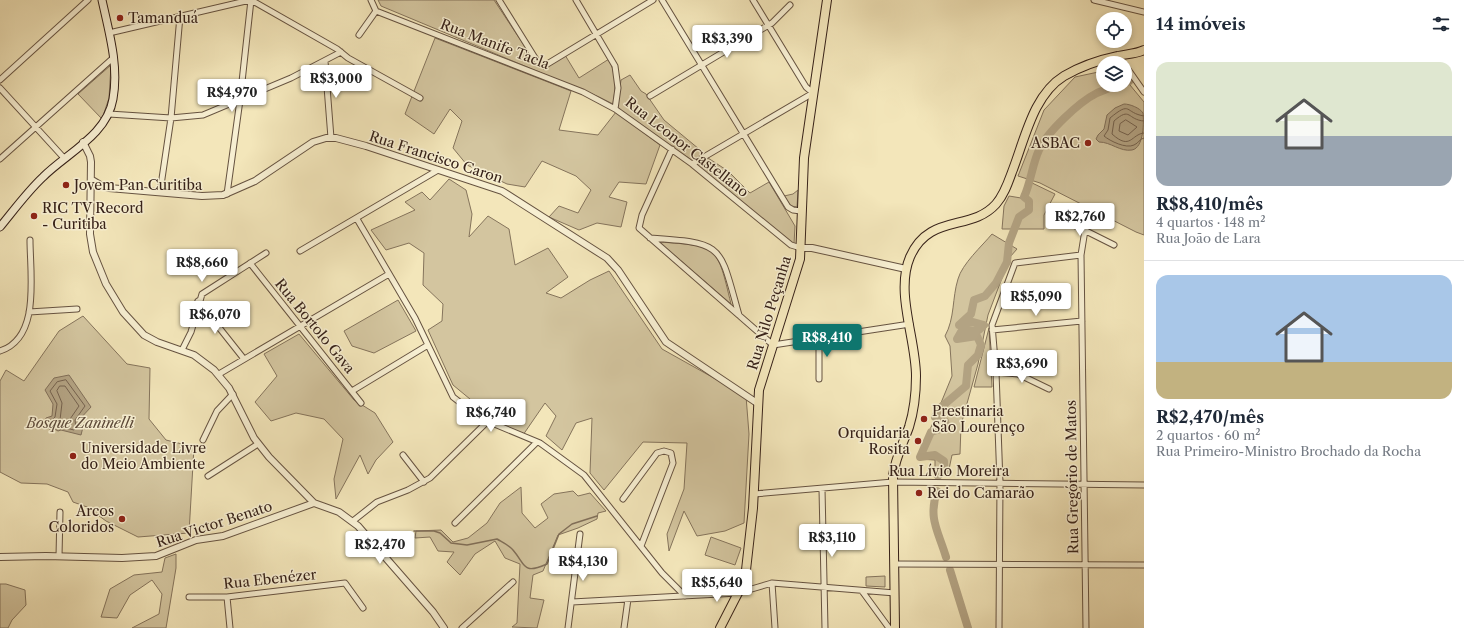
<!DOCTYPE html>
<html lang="pt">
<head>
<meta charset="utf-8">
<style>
	body { margin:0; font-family:"Libre Caslon Text",serif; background:#f6f6f7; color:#1f2937; height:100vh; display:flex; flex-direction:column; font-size:15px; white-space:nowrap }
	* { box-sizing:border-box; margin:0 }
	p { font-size:13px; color:#747a83 }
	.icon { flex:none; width:22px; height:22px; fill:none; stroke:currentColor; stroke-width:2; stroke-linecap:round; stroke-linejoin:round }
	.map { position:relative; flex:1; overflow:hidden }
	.details { display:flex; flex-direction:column; background:#fff; width:320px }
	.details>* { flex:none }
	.tools { position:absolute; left:1096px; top:12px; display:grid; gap:8px }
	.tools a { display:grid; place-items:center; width:36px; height:36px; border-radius:50%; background:#fff; box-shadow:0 2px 6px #0003; font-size:20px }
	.price { position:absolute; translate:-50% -34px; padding:0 9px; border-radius:4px; background:#fff; color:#222; font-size:13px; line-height:26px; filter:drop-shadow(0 1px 2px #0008) }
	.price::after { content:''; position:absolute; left:50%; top:24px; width:12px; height:9px; margin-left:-6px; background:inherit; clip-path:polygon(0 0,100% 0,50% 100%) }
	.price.current { background:#0f766e; color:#fff }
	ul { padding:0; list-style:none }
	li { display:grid; align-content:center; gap:8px; height:212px; padding:0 12px }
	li+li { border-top:1px solid #e0e1e3 }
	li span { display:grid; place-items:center; height:124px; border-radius:12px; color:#555 }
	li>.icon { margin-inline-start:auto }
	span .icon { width:72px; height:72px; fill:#fffc; stroke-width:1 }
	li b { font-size:17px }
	h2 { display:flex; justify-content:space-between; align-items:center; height:48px; padding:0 12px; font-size:17px }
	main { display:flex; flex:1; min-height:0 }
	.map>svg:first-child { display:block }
</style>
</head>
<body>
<main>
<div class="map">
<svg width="1144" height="628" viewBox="0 0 1144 628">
	<rect width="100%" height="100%" fill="#f3e6ba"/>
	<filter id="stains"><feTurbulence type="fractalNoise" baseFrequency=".005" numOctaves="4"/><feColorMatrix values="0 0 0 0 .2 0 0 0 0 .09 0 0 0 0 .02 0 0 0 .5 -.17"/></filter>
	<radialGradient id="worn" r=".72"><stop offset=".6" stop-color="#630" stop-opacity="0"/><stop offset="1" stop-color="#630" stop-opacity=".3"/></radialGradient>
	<path fill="#d3c59f" stroke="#85745c" d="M378,0H494L535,62L543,68L565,55L579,78L609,59C616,74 616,88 613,104L599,97L381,6Z
		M435,38L571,91L559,130L598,135L616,112L660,145L646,184L619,182L609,197L627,202L621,227L597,223L579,230L549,217L559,206L578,213L591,190L576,176L542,161L525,187L507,184L467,165L453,148L462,121L450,109L434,134L405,114Z
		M111,65L109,98L102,119L78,94Z
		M1103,71V85H1125V79L1144,102V235L1136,232L1040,183L1018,176L1044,110L1075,77Z
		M630,75L641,91L646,94L664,120L705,154L693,161L617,108L621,80Z
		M708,158L728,171L750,193L769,182L795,226L794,244L697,165Z
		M449,179L466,190L472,214L469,237L488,216L509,229L515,265L548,248L568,277L546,293L561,298L590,280L609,271L662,349L746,396L749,434L744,523L725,531L697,536L684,511L669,551L667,534L684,489L687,443L643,442L604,490L590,473L592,418L576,423L562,450L546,436L556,416L545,403L523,435L499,423L453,385L428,330L442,321L443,304L423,285L424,253L409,243L386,250L371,230L415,210L405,202L422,192L430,200Z
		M1028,181L1055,194L1044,215V229H1002L1004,206L1009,196L1021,198Z
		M798,190L797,207L791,206L784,196L793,194Z
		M992,234L1017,249L1010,257L988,315L978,364L961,425L960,454L952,455L948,474H935V460L918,459L952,376L950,346L945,336C955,318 952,298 958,279C962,264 982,246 992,234Z
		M659,242C719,246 717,246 731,304Z
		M398,300L416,331L374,353L352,346L344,331Z
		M83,316L127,364L150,368L149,419L166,440L194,447L189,533L138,537L106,521L87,507L73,502L68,492L47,484L21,483L0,472V381L6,370L24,381L59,331Z
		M989,328L992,387H974Z
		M299,334L354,400L375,413L393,442L376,460L368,474L360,455L336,499L334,479L343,439L324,419L296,413L271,421L255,402L277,376L264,354Z
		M521,487L522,513L535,528L548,518L541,504L554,494L573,491L578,496L590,493L606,511L598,513L597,519L578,528L558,535L543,571L533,575L530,598L544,600L537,628L512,627L517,623L520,564L505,558L495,541L475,554L460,575L447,562L454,552L438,551L430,537L415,538L416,531L441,530L453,542L468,538L487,523L500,503Z
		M711,537L741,548L735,565L705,555Z
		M176,554V568L166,628H132L159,614L162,594L152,580L130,595L117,618L101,617L110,589L134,575L162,572L165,558Z
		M885,576V587L866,586V577Z
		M0,584H6L25,590L26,605L12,620L8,628H0Z"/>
	<path fill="#b3a383" stroke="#816f59" d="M1124,104C1130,104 1140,108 1143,113C1144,121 1144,148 1132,150C1120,152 1111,142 1099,142L1096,139L1098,135L1104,129L1107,115L1115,108Z
		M69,375L91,407L78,421V424L83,427L81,435L61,430L58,431L53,428L50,430L45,423L46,418L52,416L53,404L45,390L54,378Z"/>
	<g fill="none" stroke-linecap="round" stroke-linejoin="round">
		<path stroke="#75624e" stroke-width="1" d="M1144,116C1124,113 1132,100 1110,118L1108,130L1104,136C1110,141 1126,149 1134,145C1139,143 1139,139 1144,138
			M1126,120L1137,127L1128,135L1119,131L1120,124Z
			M1144,121C1127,120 1131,106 1114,121L1112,134C1131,151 1131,134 1144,133
			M66,380L85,406L75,420L76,428L74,430L58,426L50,422L55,417L57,404L50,391L57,382Z
			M60,386H65L79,406L68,422L60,420L62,403L57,391Z"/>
		<path stroke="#816f59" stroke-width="1.5" d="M414,531H434L440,533L451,543L467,545L497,539C502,542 509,545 513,550C526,565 522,575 547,564L559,534L572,524L597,516"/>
		<path stroke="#b3a383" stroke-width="8" d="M1125,82L1129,81
			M938,476L944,470V461L935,455L920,457L931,432L946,427L945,421L935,417L940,408L966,386L968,365L978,355L981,345L977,336L957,339L961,332L979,330L984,325L973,322L959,325L971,314L974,300L985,296L996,283L1007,262L1009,243L1019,217L1029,210V201L1024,197C1031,182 1032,165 1039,150C1047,132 1079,102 1097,93C1104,90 1111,88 1117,85
			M937,491C928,519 938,530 946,557
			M950,570L968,628"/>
		<defs>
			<path id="minor" d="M251,0L337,49L348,58L420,98
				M371,0L376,11L583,92L615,109
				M499,0L537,61L544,66L653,0
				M576,0L615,66L618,88L615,109L692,164L791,245L801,248
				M662,0L788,207L793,210L801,211
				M1094,0L1144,12
				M109,33L250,0
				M359,35L376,11
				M325,61L331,138
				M1125,65L1144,92
				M0,80L88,0
				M0,88L64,158
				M650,96L772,23L790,5
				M109,114L171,118L203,115L291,78L341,52
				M672,149L642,215L639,228L773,345L910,324
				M0,159L113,58
				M692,164L813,93L806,87L753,0
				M160,192L171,118L180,16
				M227,194L240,100L251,0
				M1054,215L1114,245
				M357,219L415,318L453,397L480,418L540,443L584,475L662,573L685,596
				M1085,230L1081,255L1086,628
				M650,238C726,243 719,245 739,315
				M300,251L438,170
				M250,263L361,403
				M198,301L244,359
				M29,312L77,309
				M992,330L1082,321
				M819,338V379
				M182,350L191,332L202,294L266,253
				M0,351C41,338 30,275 30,240
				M996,372L1018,374L1049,389
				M219,374L389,274
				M352,391L428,345
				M203,440L217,411L233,394
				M403,455L424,482
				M208,476L258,444
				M822,489L825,628
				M754,494L893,482L1144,485
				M623,499L657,453L664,451L671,453L673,463L641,546
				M353,521L377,502L408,490L430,478L487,422
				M455,523L537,442
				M59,556L60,512
				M894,564L1144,565
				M772,583L775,628
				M862,591L889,628
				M189,597H227L345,583L363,608
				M227,597L230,628
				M572,602L738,593L772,583L895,593
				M462,628L513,582
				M568,628L580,534
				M624,628L628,599
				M999,628L1000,483L996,372L992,325L1015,263L1081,255"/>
			<path id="tertiary" d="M83,142L90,156L91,162L90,234L93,252L106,284L123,312L144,335L157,342L194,355L214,370L229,388L254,438L269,457L314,503L339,512L358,526L433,612L444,628
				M92,180L102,186L109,188L202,196L223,195L255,181L313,142L326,138H336L366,146L502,191L607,258L618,270L666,342L757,403
				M801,248H812L906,269
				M0,557L46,556L122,558L156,556L196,540L223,536L314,503"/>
			<path id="secondary" d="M0,227C14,210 27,192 43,177C67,153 107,135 113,99C119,66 109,32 102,0"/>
			<path id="primary" d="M720,628L738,593L746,570L753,508L759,390L800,259L804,158L827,0
				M895,628L893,476C895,458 903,444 909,427C914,411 916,393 916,376C916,339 895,292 910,257C929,213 971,232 996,204C1004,195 1008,183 1012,172C1025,139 1033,95 1064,76C1081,66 1099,60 1118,56C1126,54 1136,54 1144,50"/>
		</defs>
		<use href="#minor" stroke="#665341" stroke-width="7"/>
		<use href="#tertiary" stroke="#665341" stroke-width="8"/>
		<use href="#secondary" stroke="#372219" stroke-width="9"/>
		<use href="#primary" stroke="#372219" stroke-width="10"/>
		<use href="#minor" stroke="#f7efd2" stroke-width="5"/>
		<use href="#tertiary" stroke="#f7efd2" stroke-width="6"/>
		<use href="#secondary" stroke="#f7efd2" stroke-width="7"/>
		<use href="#primary" stroke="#f3e6ba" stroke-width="8"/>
	</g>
	<g fill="#8f2418" stroke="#f7efd2" stroke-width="1.5">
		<circle cx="120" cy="18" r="4"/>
		<circle cx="1088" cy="143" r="4"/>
		<circle cx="66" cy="185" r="4"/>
		<circle cx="34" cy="216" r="4"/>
		<circle cx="924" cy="419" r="4"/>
		<circle cx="918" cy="441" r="4"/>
		<circle cx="73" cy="456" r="4"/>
		<circle cx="919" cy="493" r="4"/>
		<circle cx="122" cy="519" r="4"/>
	</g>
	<g text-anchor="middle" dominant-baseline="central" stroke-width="3" stroke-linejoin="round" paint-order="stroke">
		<g font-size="14" fill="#372219" stroke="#f7efd2" text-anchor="start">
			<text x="128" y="18">Tamanduá</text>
			<text x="1080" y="143" text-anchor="end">ASBAC</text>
			<text x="74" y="185">Jovem Pan Curitiba</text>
			<text x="42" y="208">RIC TV Record<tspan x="42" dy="16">- Curitiba</tspan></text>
			<text x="932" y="411">Prestinaria<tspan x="932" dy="16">São Lourenço</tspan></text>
			<text x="910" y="433" text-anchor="end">Orquidaria<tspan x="910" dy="16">Rosita</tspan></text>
			<text x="81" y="448">Universidade Livre<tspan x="81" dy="16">do Meio Ambiente</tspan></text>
			<text x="927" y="493">Rei do Camarão</text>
			<text x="114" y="511" text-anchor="end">Arcos<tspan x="114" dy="16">Coloridos</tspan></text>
		</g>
		<g font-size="14" fill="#372219" stroke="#f7efd2">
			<text transform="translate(495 44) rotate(21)">Rua Manife Tacla</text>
			<text transform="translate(687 147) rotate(38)">Rua Leonor Castellano</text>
			<text transform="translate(436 157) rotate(18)">Rua Francisco Caron</text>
			<text transform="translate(769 313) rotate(-73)">Rua Nilo Peçanha</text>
			<text transform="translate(315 326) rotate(51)">Rua Bortolo Gava</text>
			<text x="949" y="471">Rua Lívio Moreira</text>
			<text transform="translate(1072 477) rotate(-91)">Rua Gregório de Matos</text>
			<text transform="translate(214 524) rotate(-18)">Rua Victor Benato</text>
			<text transform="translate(270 579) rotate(-6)">Rua Ebenézer</text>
		</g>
		<g font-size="14" font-style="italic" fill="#5e4b3a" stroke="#f7efd2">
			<text x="80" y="423">Bosque Zaninelli</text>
		</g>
	</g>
	<rect width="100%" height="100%" filter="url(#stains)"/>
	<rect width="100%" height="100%" fill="url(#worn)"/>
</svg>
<div class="tools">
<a><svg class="icon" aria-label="locate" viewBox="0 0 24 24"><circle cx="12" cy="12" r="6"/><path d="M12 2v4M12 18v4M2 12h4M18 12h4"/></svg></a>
<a><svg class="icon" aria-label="layers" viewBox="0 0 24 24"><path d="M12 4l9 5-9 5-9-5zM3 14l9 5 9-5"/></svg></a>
</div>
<b class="price" style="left:727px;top:59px">R$3,390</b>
<b class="price" style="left:336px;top:99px">R$3,000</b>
<b class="price" style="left:232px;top:113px">R$4,970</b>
<b class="price" style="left:1080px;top:237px">R$2,760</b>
<b class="price" style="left:202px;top:283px">R$8,660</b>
<b class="price" style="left:1036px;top:317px">R$5,090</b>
<b class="price" style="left:215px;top:335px">R$6,070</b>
<b class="price current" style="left:827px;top:358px">R$8,410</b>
<b class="price" style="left:1022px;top:384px">R$3,690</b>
<b class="price" style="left:491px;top:433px">R$6,740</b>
<b class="price" style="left:832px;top:558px">R$3,110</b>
<b class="price" style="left:380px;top:565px">R$2,470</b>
<b class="price" style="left:583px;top:582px">R$4,130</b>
<b class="price" style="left:717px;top:603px">R$5,640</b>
</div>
<section class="details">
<h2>14 imóveis<svg class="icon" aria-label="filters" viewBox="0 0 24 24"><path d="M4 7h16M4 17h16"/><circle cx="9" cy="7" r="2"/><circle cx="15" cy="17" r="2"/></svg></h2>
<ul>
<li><span style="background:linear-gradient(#dfe7d0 60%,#9aa5b1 0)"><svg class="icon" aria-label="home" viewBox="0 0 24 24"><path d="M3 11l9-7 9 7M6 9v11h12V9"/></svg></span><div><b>R$8,410/mês</b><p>4 quartos · 148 m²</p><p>Rua João de Lara</p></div></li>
<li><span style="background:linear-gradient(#a9c7e8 70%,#c2b280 0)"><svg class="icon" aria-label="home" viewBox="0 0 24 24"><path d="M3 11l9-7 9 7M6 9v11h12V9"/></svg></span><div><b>R$2,470/mês</b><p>2 quartos · 60 m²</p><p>Rua Primeiro-Ministro Brochado da Rocha</p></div></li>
</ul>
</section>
</main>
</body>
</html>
